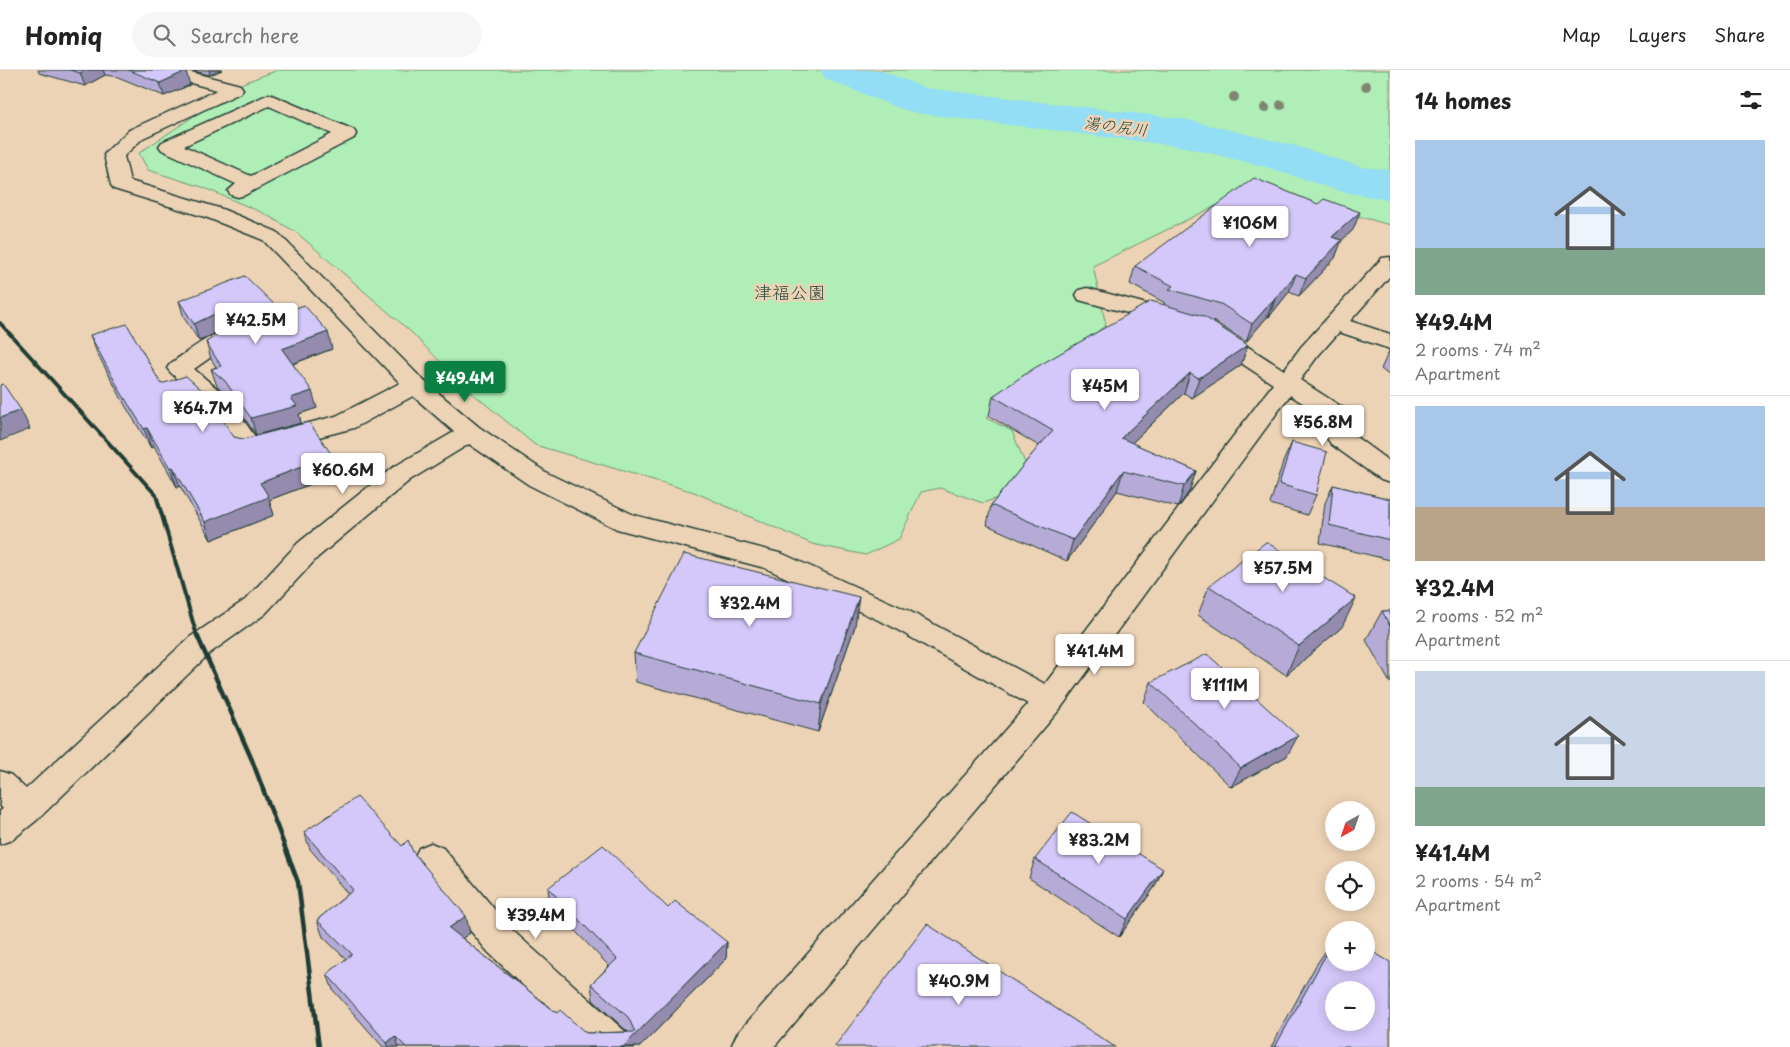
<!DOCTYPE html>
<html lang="en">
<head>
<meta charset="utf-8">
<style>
	body { margin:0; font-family:"Playpen Sans","Klee One",sans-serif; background:#f6f6f6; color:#222; height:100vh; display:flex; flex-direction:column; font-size:19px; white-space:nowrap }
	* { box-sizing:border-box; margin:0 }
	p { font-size:16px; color:#767676 }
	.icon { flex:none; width:28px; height:28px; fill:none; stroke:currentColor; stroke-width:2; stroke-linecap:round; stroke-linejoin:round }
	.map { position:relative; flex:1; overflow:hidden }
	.drawer { display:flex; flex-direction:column; background:#fff; width:400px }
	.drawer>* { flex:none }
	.needle { width:32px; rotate:220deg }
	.buttons { position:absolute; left:1325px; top:731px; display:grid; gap:10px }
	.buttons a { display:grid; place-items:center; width:50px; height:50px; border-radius:50%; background:#fff; box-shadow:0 2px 12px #0003; font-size:25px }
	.price { position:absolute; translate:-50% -42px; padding:0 11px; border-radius:5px; background:#fff; color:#222; font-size:16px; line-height:32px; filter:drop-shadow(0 1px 2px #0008) }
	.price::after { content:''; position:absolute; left:50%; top:30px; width:15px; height:11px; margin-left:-8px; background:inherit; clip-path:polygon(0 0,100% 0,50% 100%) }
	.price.active { background:#0b8043; color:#fff }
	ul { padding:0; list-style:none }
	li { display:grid; align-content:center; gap:10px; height:265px; padding:0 25px }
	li+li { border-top:1px solid #e0e0e0 }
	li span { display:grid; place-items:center; height:155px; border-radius:0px; color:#555 }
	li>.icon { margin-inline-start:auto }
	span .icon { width:90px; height:90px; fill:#fffc; stroke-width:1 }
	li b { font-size:21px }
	h2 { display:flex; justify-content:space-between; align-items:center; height:60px; padding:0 25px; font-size:21px }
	header { display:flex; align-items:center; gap:30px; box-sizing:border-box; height:70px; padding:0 25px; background:#fff; border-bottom:1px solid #e0e0e0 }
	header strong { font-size:24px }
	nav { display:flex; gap:28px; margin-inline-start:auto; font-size:18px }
	.search { width:350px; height:45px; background:#f6f6f6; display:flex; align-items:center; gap:12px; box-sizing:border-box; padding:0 18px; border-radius:28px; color:#767676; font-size:19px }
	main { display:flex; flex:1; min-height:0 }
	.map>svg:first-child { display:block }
</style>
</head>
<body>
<header>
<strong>Homiq</strong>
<div class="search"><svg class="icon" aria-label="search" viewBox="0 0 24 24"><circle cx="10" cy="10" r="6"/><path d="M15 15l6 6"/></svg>Search here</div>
<nav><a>Map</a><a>Layers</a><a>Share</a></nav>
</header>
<main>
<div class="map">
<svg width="1390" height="977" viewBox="0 0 1390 977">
	<rect width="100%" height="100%" fill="#edd3b5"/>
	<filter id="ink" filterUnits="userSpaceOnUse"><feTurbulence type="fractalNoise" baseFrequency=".02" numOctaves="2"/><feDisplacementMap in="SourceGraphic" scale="10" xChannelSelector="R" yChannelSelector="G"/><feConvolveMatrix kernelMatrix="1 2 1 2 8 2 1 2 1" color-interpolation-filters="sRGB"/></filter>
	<g filter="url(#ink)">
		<path fill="#afeeb6" stroke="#679675" d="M278,0H1390V155L1291,127L1246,121L1093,196L1106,255L986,348L1012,361L1034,415L983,433L940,418L921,422L899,469L866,485L812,474L694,422L535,375L466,318L411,262L296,162L263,143L202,117L148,100L139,83L243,13Z"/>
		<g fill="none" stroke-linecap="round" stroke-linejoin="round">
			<path fill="#93ddf5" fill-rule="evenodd" d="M820,0H880L925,18L1184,49L1296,76L1362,97L1390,100V130L1339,121L1263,96L1184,77L917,43L901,39L826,9Z"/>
			<defs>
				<path id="minor" d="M154,0H183L240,15L243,19L240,23L143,68L124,86L130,111L222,139L277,162L423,310L479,357L547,403L634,445L783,484L909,541L1045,614L1273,314L1206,270L1203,265L1206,260L1214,258L1222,260L1284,300L1301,277L1382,188L1390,187V206L1350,251L1390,264V279L1339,262L1317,287L1300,310L1345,339L1348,344L1352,364L1390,392V413L1381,410L1331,374L1327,368L1324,347L1290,325L1060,639L774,977H731L737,964L1028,634L889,555L765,498L617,459L529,415L469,374L410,410L318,487L265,544L210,583L37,750L12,770L0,774V741L3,739L0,735V701L11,705L26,719L190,567L245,530L298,473L392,398L454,362L413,326L354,358L249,385L240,383L211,339L171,303L167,298L171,293C190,280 224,252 247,258L250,263L247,268L221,280L194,299L229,329L255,367L336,346L400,313L263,170L208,148L114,119L111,115L104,85L107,81L129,60L217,20L157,4Z
					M269,24L354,60L356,64L354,68L245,125L238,127L231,125L228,121L236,114L162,80L159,76L162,72ZM269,36L332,64L251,106L184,76Z
					M1087,218L1180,243L1183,248L1180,253L1172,255L1079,230L1076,225L1079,220Z
					M431,773L443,778L512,860L628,964L634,977H588L488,882L419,798L414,788L419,778Z"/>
			</defs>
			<use href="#minor" stroke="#1f3d34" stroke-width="3"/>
			<use href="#minor" fill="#edd3b5" fill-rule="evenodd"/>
			<path stroke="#1f3d34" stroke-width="4" d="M0,253L156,425L197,566"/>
			<path stroke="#1f3d34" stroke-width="4.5" d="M197,565L252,690L298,812L319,977"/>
		</g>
		<g fill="#808571">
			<circle cx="1366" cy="16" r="5"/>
			<circle cx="1234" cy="27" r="5"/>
			<circle cx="1281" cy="35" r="5"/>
			<circle cx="1265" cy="38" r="5"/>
		</g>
		<path fill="#b6abd6" stroke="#1f3d34" d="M38,0H181L190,15L164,26L118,7L105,5L85,16L39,3Z
			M190,0H222L210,5Z
			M1353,160L1341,170L1335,188L1299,226L1289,222L1269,247H1267L1246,272L1215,252L1211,251L1248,275L1241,295L1192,328L1184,323L1132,373L1196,401L1189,422L1178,437L1117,421L1067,491L987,455L991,435L1039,376L989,346L993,326L1164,234L1165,233L1130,214L1135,196Z
			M179,231L283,243L332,279L293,294L317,338L299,344L301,353L256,365L231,328L217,316L211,299L216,297L211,289L206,272L237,256L228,257L199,271L184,248Z
			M90,265L234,367L337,404L269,430L274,445L211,470L180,416L177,417L154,376L151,378L126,337L97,283Z
			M1390,279V306L1381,299Z
			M1292,372L1316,425L1307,445L1270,434L1283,392Z
			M1333,415L1390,429V490L1320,473L1325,433Z
			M1209,516L1342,557L1286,605L1198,545Z
			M1382,541H1390V613L1366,570Z
			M855,556L818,662L636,612L634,583Z
			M1151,612L1287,686L1231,717L1144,632Z
			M304,762L402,776L413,782L470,863L462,868L557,943L586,963L628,962L593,930L591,914L609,896L550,835L548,818L668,838L727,872L726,889L640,977H383L333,920L327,904L346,889L323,867L317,850L348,824L310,779Z
			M1035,789L1163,799L1154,818L1119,867L1029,808Z
			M1334,869V892L1390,977H1271L1316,895Z"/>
		<path fill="#948bae" stroke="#1f3d34" d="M86,0H103L105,5L85,16L80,3Z
			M209,0H222L210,5Z
			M186,1L190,15L164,26L160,13Z
			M1360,142L1353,160L1326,185L1332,167Z
			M1342,170L1335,188L1299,226L1306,208Z
			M1296,204L1289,222L1269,247L1275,229Z
			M1274,229L1267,247L1246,272L1252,254Z
			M233,239L238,255L228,257L199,271L194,254L223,240Z
			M328,262L332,279L286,296L282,279Z
			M1248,275L1241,295L1192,328L1199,308Z
			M1190,303L1184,323L1115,389L1121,368Z
			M312,321L317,338L299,344L301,353L256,365L251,348L291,328Z
			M21,340L30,359L0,371V348Z
			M147,358L154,376L151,378L144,359Z
			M332,385L337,404L269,430L274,445L211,470L205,452L260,413Z
			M173,397L180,416L177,417L170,398Z
			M1123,401L1117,421L1067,491L1073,470Z
			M1196,401L1189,422L1178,437L1184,416Z
			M859,527L855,556L818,662L821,634Z
			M1356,528L1342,557L1286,605L1299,576Z
			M1298,666L1287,686L1231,717L1241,698Z
			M1163,799L1154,818L1119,867L1127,849Z
			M466,846L470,863L453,875L449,858Z
			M727,872L726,889L640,977H623Z
			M395,966L399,977H389L387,973Z"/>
		<path fill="#d4c7f9" stroke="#1f3d34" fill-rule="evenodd" d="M70,0H86L80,3Z
			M129,0H181L186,1L160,13Z
			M1254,108L1318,134L1324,129L1360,142L1332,167L1342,170L1306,208L1296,204L1275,229H1274L1252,254L1221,234L1169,219L1173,216L1135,196Z
			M245,206L283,243L304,235L328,262L282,279L312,321L291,328L297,336L251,348L225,311L211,299L221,296L206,272L217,265L243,253L247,247L244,240L233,239L223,240L194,254L179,231Z
			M1151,231L1203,246L1248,275L1199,308L1190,303L1121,368L1196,401L1184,416L1123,401L1073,470L991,435L1038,377L1053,361L993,326L1033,299Z
			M127,254L161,314L186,306L204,322L234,367L244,369L309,352L332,385L260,413L269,427L205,452L173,397L170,398L147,358L144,359L119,319L90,265Z
			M3,314L21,340L0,348V315Z
			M1292,372L1327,382L1316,425L1279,414Z
			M1333,415L1390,429V470L1329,455Z
			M1266,472L1356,528L1299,576L1209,516Z
			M684,484L859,527L821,634L634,583Z
			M1382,541H1390V556Z
			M1207,584L1298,666L1241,698L1151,612Z
			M357,727L402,776L408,770L413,782L466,846L449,858L557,943L560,940L586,963L635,962L628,947L591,914L617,889L548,818L603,775L668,838L675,831L727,872L623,977H406L395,966L387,973L327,904L352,884L317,850L353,820L304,762Z
			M1072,742L1163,799L1127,849L1035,789Z
			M927,854L1115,977H836L835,976Z
			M1334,870V892H1366V878L1390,892V977H1275ZM1334,920H1366V952H1334Z"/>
	</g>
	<g text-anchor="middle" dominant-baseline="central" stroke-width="5" stroke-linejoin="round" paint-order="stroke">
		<g font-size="16" font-style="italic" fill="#25453e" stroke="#edd3b5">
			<text transform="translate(1116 55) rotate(7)">湯の尻川</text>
		</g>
		<g font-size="18" fill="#26463a" stroke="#edd3b5">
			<text x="790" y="221">津福公園</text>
		</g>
	</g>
</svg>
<div class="buttons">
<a><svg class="needle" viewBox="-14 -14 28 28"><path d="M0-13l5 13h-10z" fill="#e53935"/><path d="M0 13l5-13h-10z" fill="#767676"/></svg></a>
<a><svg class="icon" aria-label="locate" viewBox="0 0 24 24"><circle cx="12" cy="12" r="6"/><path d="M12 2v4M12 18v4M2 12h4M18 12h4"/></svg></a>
<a>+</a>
<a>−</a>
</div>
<b class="price" style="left:1250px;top:178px">¥106M</b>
<b class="price" style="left:256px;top:275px">¥42.5M</b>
<b class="price active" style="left:465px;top:333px">¥49.4M</b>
<b class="price" style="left:1105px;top:341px">¥45M</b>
<b class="price" style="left:203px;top:363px">¥64.7M</b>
<b class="price" style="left:1323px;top:377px">¥56.8M</b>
<b class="price" style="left:343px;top:425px">¥60.6M</b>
<b class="price" style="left:1283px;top:523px">¥57.5M</b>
<b class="price" style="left:750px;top:558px">¥32.4M</b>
<b class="price" style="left:1095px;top:606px">¥41.4M</b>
<b class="price" style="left:1225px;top:640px">¥111M</b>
<b class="price" style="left:1099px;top:795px">¥83.2M</b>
<b class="price" style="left:536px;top:870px">¥39.4M</b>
<b class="price" style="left:959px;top:936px">¥40.9M</b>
</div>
<section class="drawer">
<h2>14 homes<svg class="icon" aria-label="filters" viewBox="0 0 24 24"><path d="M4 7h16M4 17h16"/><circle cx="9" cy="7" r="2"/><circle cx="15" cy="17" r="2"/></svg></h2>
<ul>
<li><span style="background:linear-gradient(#a9c7e8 70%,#7fa58c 0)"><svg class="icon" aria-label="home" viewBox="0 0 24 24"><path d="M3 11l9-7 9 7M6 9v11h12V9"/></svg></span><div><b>¥49.4M</b><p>2 rooms · 74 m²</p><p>Apartment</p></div></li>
<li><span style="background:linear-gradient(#a9c7e8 65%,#b9a48a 0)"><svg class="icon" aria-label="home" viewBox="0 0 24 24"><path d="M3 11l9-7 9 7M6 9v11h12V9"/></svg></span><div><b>¥32.4M</b><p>2 rooms · 52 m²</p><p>Apartment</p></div></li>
<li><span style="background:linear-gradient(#c9d6e8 75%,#7fa58c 0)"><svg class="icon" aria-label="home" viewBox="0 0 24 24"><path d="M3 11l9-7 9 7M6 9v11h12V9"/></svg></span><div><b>¥41.4M</b><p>2 rooms · 54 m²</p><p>Apartment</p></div></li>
</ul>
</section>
</main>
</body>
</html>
